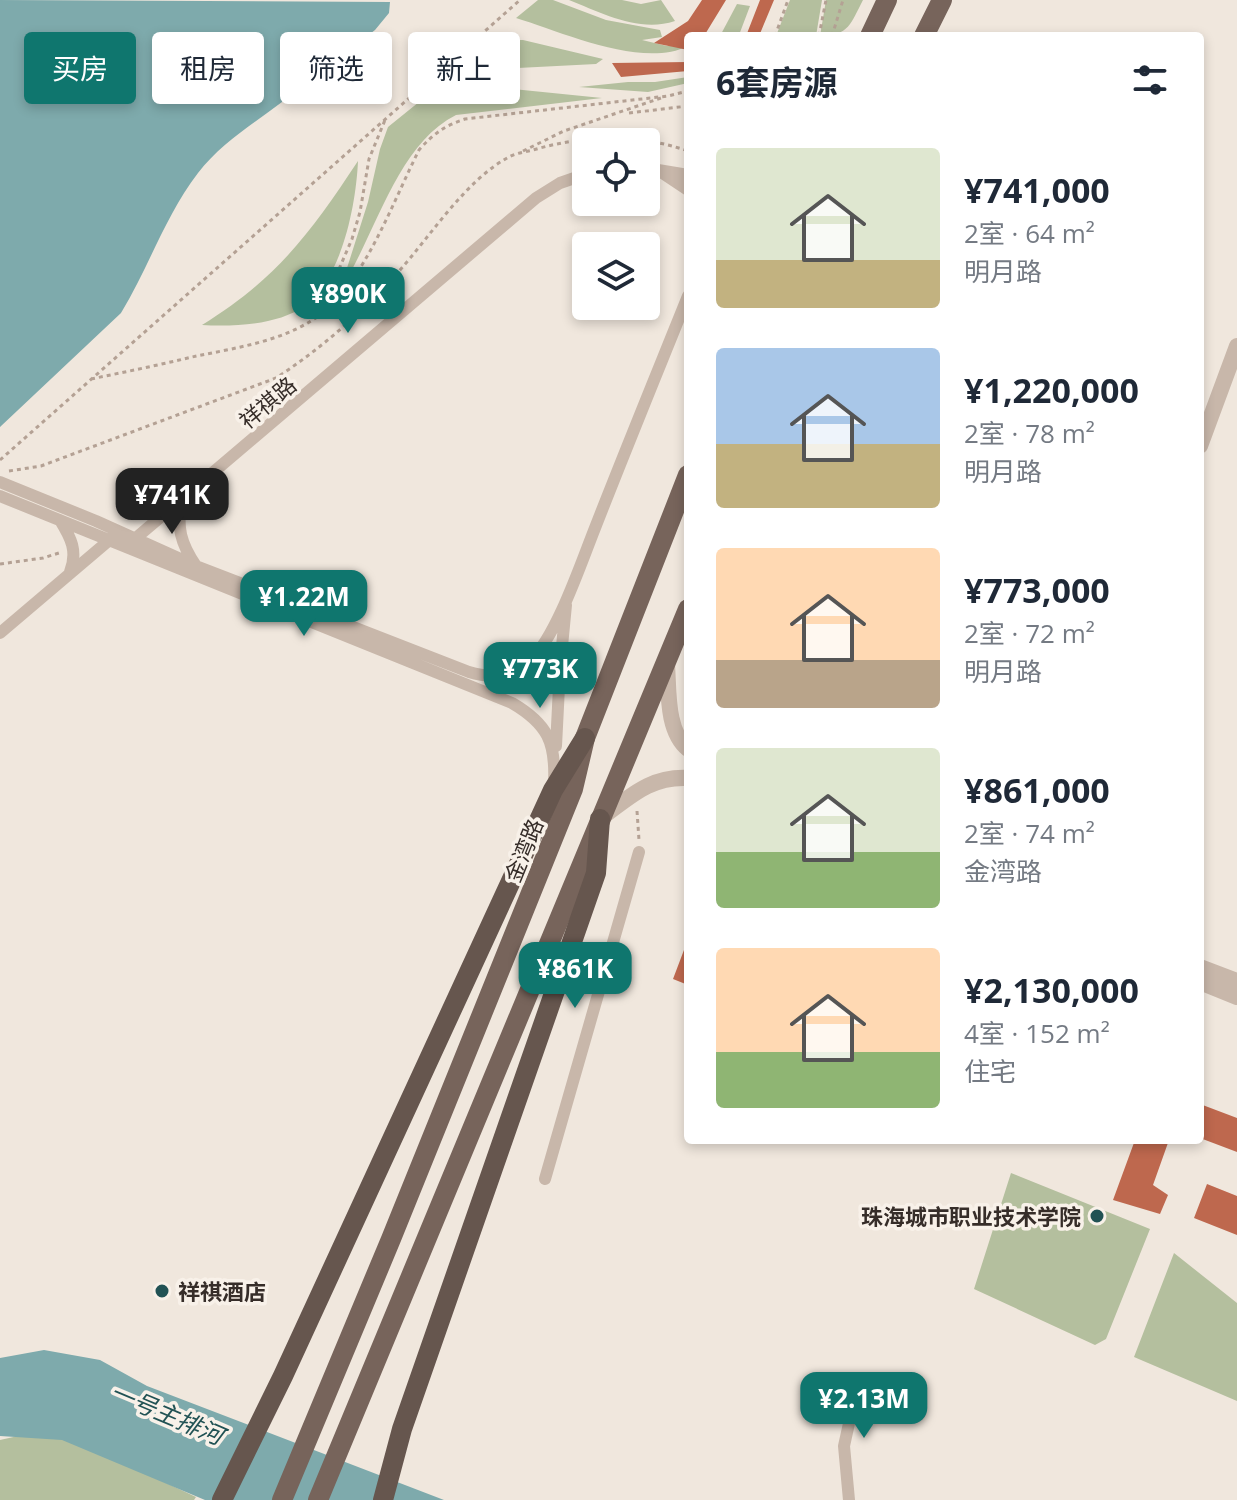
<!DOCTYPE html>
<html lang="zh">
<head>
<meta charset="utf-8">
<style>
	body { margin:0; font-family:"Open Sans","Noto Sans SC",sans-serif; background:#f6f6f7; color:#1f2937; height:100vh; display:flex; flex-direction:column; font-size:30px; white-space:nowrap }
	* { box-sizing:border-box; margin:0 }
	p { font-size:26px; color:#747a83 }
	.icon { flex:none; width:44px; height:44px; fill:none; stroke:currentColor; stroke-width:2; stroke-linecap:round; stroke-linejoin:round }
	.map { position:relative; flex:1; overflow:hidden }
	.side { position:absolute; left:684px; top:32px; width:520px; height:1112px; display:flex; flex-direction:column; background:#fff; border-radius:8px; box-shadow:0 4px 12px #0003 }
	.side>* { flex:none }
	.top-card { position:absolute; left:24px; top:32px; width:540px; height:72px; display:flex; gap:16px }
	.buttons { position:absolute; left:572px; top:128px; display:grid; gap:16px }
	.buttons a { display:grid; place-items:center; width:88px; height:88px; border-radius:8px; background:#fff; box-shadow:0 4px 12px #0003; font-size:40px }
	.price { position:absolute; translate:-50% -68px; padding:0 18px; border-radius:16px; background:#0f766e; color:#fff; font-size:26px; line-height:52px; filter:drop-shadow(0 2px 4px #0008) }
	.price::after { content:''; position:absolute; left:50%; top:48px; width:24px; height:18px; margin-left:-12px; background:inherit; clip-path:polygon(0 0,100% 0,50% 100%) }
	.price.active { background:#222; color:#fff }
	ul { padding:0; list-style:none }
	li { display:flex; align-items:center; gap:24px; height:200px; padding:0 32px }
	li span { display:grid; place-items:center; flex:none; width:224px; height:160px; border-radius:8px; color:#555 }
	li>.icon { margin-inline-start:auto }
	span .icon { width:96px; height:96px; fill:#fffc; stroke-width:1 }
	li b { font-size:34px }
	h2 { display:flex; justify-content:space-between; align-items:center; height:96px; padding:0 32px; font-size:34px }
	.tag { padding:0 28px; border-radius:8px; background:#fff; box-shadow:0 4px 12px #0003; font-size:28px; line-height:72px }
	.tag.active { background:#0f766e; color:#fff }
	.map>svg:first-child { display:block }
</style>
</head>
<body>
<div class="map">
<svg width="1237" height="1500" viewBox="0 0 1237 1500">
	<rect width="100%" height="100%" fill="#f0e7dd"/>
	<path fill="#b4bf9e" d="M538,0H553L606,20L660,30L662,37L642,40L667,46H688C642,69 562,32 516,18Z
		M569,0H622L641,4L661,0L675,21C639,33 602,13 569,0Z
		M790,0H822L816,36H776Z
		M826,0H863C851,23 849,36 820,36Z
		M737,4L750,6L739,35L720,36Z
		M510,40H523L603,59L596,64L456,71L496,44Z
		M688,77V83L648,92L579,87L628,82H655Z
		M462,84L602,98L456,115C396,145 376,235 340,290L368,202L380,149L388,127L440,85Z
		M358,161C356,205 342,279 304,306C279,325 232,327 202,325C277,279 311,232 358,161Z
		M1011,1173L1150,1229L1106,1339L1095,1345L974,1289Z
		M1174,1253L1237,1303V1401L1134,1357Z
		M18,1436L55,1437L94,1449L196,1497L194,1500H0V1440Z"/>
	<path fill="#7eaaac" d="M0,0L390,2L389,13L375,30C344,54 313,78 282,102C253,124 220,144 198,173C165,216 149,267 121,313L0,427Z
		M44,1350L100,1360L147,1386L444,1500H205L62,1440L0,1436V1358Z"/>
	<path fill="#be684e" d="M702,0H726L704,36H688V50L654,43L688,21Z
		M760,0H774L759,36H746Z
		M688,62V71L621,77L612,63Z
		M687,942H688V985L673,979Z
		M1200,1104L1237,1118V1152L1200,1138Z
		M1135,1140H1169L1153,1185L1168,1195L1160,1214L1113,1200Z
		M1207,1184L1237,1196V1235L1194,1218Z"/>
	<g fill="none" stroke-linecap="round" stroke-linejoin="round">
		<path stroke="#b4a194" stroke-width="3" stroke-dasharray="4 4" stroke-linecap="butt" d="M775,36L788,0
			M819,36L826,0
			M832,36L843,0
			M629,113L688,106
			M523,151L564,131L661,98
			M320,313L352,239L360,212L369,159L385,120
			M91,379C125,372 159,365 192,357C244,346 305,339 341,295C375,253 395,198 419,150C433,134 444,126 465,119L668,96L688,91
			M0,460L520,0
			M9,471L41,466L276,378C322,348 364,311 400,270C431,235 467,179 509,157C516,153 525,152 533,150C584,135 637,133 688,151
			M0,564L43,558L59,553
			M637,811L639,840"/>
		<path stroke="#c8b7aa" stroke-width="12" d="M646,168L688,175
			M661,172L688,190
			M0,482L96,521L196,566L469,672C492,679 513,677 531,660C557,635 581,563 595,528C625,451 657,373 688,296
			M0,496L512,703C548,724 556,743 554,783
			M182,500C176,527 181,544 196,566
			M60,520C71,538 78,551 70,572
			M130,543L536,198L560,183L586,174
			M0,633L113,537
			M556,746L560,667L566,605
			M545,1179L639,852
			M849,1500L844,1446L859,1378"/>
		<path stroke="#c8b7aa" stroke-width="16" d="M1200,446L1237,346
			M667,664C669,691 666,731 688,749
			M601,818C630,797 650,776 688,778
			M1200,967L1237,981
			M1200,982L1237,997"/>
		<path stroke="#77645b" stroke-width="20" d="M870,36L887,0
			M924,36L942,0
			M282,1500L391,1239L573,789L585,738L688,475
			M318,1500L688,609"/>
		<path stroke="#66564e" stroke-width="20" d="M222,1500L283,1376L553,790L585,738
			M383,1500L402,1429L596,873L600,819"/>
	</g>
	<g fill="#215254" stroke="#f8f1e9" stroke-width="3">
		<circle cx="1097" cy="1216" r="8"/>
		<circle cx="162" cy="1291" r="8"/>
	</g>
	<g text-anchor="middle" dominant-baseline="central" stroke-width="7" stroke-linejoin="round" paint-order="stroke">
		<g font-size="22" fill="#362d29" stroke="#f8f1e9">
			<text transform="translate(267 402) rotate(-40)">祥祺路</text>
			<text transform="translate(523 850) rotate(-68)">金湾路</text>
		</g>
		<g font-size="22" font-weight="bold" fill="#362d29" stroke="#f8f1e9" text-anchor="end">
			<text x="1081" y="1216">珠海城市职业技术学院</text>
			<text x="178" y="1291" text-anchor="start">祥祺酒店</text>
		</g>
		<g font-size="24" font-style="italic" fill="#215254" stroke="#f8f1e9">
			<text transform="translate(167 1413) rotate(23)">一号主排河</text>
		</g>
	</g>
</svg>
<div class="buttons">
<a><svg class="icon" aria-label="locate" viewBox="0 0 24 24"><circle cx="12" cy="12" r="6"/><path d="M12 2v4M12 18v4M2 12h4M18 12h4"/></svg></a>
<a><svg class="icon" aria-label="layers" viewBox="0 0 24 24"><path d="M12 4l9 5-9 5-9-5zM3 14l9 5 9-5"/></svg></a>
</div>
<b class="price" style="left:348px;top:335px">¥890K</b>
<b class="price active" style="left:172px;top:536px">¥741K</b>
<b class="price" style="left:304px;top:638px">¥1.22M</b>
<b class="price" style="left:540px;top:710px">¥773K</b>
<b class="price" style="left:575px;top:1010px">¥861K</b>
<b class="price" style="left:864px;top:1440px">¥2.13M</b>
<div class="top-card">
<a class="tag active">买房</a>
<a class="tag">租房</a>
<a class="tag">筛选</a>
<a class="tag">新上</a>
</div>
<section class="side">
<h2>6套房源<svg class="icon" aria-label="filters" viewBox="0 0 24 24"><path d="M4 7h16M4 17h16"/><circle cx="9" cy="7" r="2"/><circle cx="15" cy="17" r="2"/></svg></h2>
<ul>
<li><span style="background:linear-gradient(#dfe7d0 70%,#c2b280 0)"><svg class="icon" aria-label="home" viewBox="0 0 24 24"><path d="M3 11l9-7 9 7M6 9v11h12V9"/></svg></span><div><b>¥741,000</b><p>2室 · 64 m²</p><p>明月路</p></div></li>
<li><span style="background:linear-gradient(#a9c7e8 60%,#c2b280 0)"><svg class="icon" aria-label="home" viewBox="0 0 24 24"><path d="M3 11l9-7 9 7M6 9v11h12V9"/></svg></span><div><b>¥1,220,000</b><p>2室 · 78 m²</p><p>明月路</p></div></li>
<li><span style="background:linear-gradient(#ffd9b3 70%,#b9a48a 0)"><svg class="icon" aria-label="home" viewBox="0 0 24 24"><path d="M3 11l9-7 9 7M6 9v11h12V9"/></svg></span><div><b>¥773,000</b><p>2室 · 72 m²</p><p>明月路</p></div></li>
<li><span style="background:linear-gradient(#dfe7d0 65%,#8fb573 0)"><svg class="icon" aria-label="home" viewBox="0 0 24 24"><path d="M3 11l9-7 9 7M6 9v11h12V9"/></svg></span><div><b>¥861,000</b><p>2室 · 74 m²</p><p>金湾路</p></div></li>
<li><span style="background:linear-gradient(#ffd9b3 65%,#8fb573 0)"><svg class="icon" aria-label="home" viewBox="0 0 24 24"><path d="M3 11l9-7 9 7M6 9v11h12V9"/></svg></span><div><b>¥2,130,000</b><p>4室 · 152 m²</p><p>住宅</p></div></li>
</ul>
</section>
</div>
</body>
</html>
